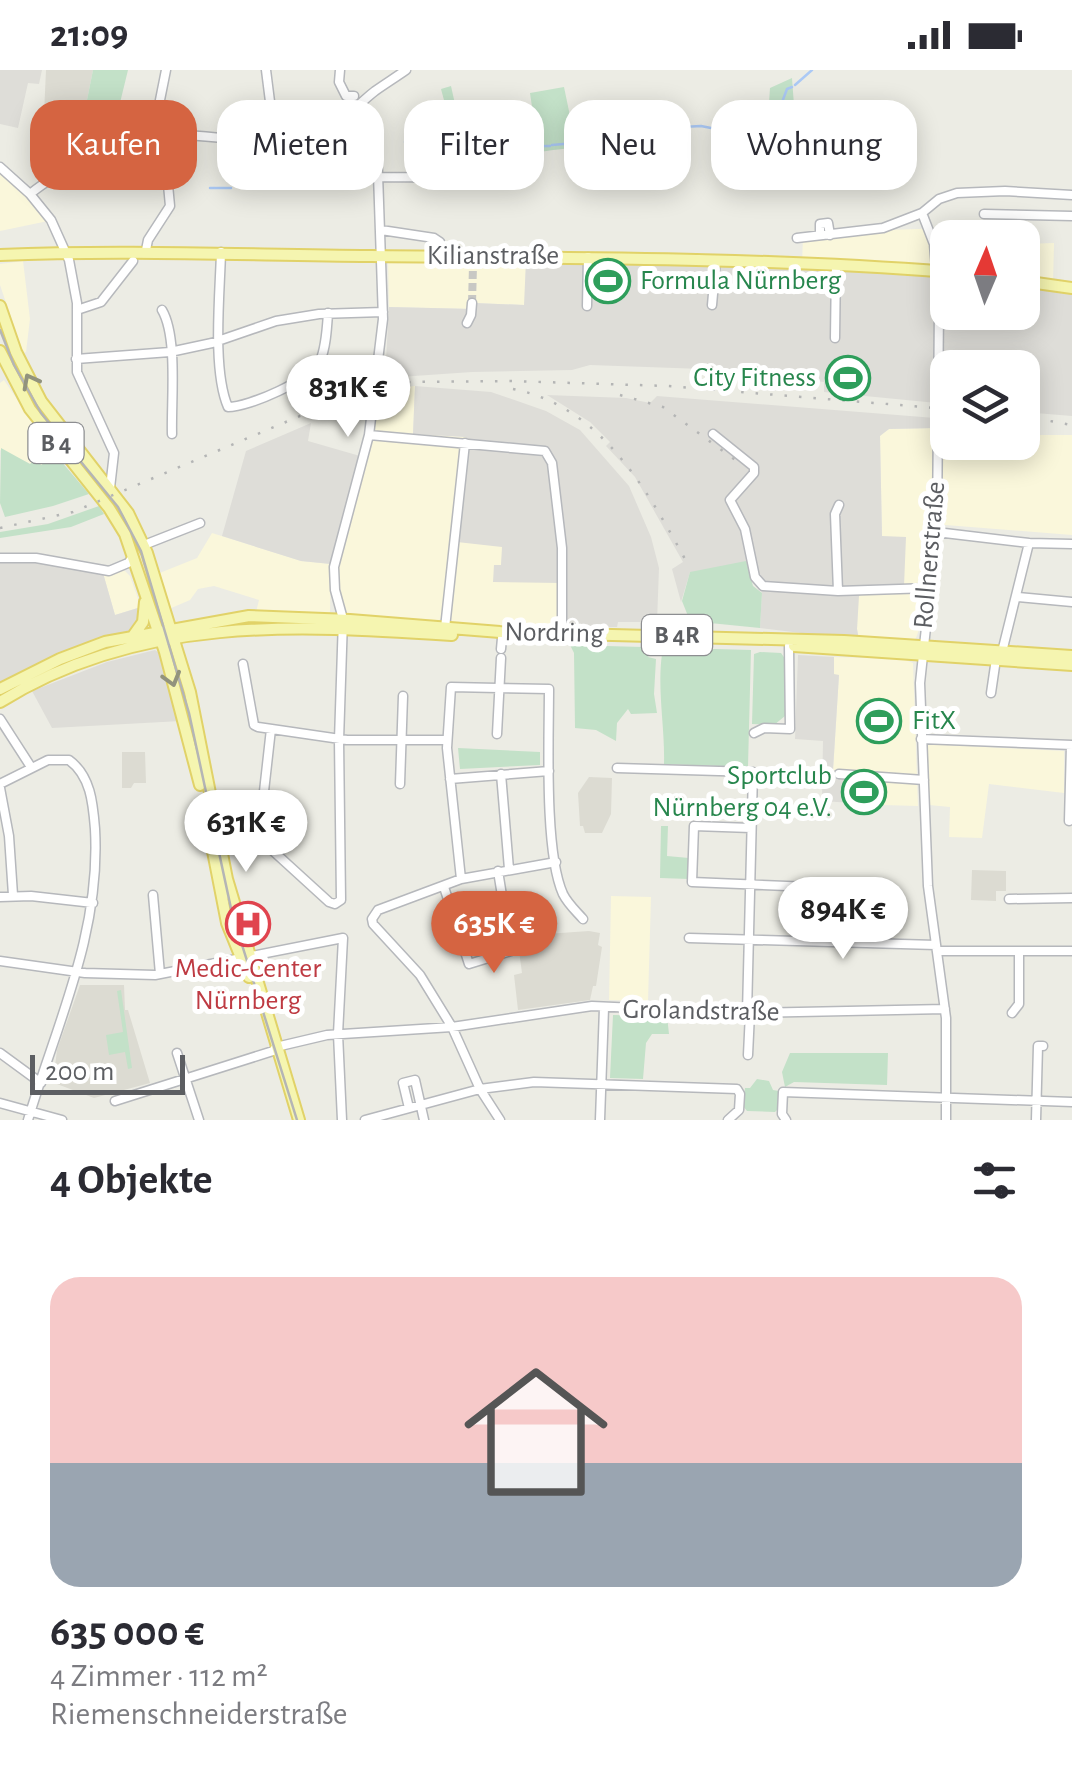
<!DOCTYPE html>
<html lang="de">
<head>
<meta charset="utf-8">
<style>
	body { margin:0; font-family:"Alegreya Sans",sans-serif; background:#f7f7f7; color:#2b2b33; height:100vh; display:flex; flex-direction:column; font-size:38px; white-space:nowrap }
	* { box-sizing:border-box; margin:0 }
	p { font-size:32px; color:#7c7c81 }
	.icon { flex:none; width:55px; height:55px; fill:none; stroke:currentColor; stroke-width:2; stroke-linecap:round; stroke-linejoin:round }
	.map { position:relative; height:1050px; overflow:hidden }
	.details { display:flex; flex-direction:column; background:#fff; flex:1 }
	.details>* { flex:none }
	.hud { position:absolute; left:30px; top:30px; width:1012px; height:90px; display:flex; gap:20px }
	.needle { width:65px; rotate:2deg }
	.controls { position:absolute; left:930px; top:150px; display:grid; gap:20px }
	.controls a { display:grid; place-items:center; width:110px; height:110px; border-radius:20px; background:#fff; box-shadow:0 5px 25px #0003; font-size:50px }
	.scale { position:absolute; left:30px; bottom:25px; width:155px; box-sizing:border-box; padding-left:10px; border:5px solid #5c5e62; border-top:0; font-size:28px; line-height:35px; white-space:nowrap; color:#5c5e62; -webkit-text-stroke:8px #fff; paint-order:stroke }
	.price { position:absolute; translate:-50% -85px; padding:0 22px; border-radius:35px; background:#fff; color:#222; font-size:32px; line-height:65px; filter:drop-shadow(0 2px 5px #0008) }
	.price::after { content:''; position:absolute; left:50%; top:60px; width:30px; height:22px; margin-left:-15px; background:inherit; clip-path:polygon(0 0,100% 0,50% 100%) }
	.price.active { background:#d56441; color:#fff }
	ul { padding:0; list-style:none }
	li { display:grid; align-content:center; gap:20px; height:530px; padding:0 50px }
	li span { display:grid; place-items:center; height:310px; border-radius:30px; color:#555 }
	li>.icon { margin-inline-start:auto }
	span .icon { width:180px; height:180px; fill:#fffc; stroke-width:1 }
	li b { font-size:42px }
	h2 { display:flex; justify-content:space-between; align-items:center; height:120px; padding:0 50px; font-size:42px }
	.chip { padding:0 35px; border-radius:30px; background:#fff; box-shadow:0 5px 25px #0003; font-size:35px; line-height:90px }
	.chip.active { background:#d56441; color:#fff }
	.status { display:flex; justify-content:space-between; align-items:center; height:70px; padding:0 50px; background:#fff; direction:ltr }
	.status svg { height:28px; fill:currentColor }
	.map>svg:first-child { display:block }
</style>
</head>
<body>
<div class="status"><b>21:09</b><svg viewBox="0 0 49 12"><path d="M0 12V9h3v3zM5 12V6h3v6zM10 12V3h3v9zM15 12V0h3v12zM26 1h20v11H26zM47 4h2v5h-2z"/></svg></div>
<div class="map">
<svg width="1072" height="1050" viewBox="0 0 1072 1050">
	<rect width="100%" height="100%" fill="#ecece4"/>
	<path fill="#faf7db" d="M0,100L33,132L48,151L0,161Z
		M948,158L951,167L948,168L947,204L802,195L803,166L836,168L888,160Z
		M1054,173L1053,213L1023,210L1022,174Z
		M388,189L526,191L525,235L475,233L474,239L389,237Z
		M23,191L30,249L26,282L23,283L0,215V194Z
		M4,310L49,377L42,395L31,394L0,380V313Z
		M415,316L413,364L466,367L503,477L501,496L495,495L560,513L559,554L554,560L479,558L450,553L444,546L437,552L347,544L339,520V492L370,376L380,320Z
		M935,358L947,363L948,372H1022L1023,365H1072V465L933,454L928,496L916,522L922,532L921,554L916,568L913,571L859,570L857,559L858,526L876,517L882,467L880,365L889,359Z
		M212,463L301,491L331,494L330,542L326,545L256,542L259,530L214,516L198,519L190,530L169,539L157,504L197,488Z
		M124,500L130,506L141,537L115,545L103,503Z
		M834,587L903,589L913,593L918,736L883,735L885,705L833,701L839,605H834Z
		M925,674L1064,681V723L989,714L982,768L949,767L950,737L929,735Z
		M611,826L651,827L648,931L609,930Z"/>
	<path fill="#deddd8" d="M0,0H42L39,14L28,13L18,58L0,54Z
		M526,191L798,194L947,204L948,242H1022L1023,210L1072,216V346L1023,342L1022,298H948L947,334L824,322V312L731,300L590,295L572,300L472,302L385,308L389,237L473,239L474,233L524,235Z
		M415,316L491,322L546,341L580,360L629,416L651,467L659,498L657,552H618L617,557H567V516L560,513L493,512L494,495H501L502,477L457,472L466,367L413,364Z
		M547,325L626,328L650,333L657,326L935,348V358L889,359L880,366L882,466L906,467L904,516L876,517L859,526L857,559L859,570L760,558L762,523L750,509L690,502L681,532L672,499L683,492L635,407L606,376L610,372L590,352Z
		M311,353L308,371L360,386L331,494L301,491L222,466L246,381Z
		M8,489L103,503L115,545L141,537L138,555L130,561L100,570L0,617V490Z
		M155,580L162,585L181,651L52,658L32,621L107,592Z
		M798,585L834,587V604L839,605L833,700L885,705L883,735L822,731L823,671L795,669Z"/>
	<path fill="#dcdbd2" d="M46,0H93L87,30L119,37L111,75L46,110L52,53L44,44Z
		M122,682H145L146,713H134L131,718H122Z
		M589,707L612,708L611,744L602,763H585L583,756H580L578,723Z
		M972,800L1006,801V821H996V831L971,830Z
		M589,861L600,863L598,875L602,877L596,916H593L590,930L518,940L514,905L522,903L518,873L546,864Z
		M80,915H124L125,940H128L150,1013L94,1028L57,1014L54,1005L57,980Z"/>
	<path fill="#c3e1c8" d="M93,0H128L119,37L87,30Z
		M792,8L795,49L777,53L767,63L770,18Z
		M451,16L455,34L465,32L474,73L537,71L530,23L564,17L575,70L635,63L631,70C602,77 570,77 540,82V78H473L446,74V71H455L441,19Z
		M49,377L89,424L53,436L5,447L0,433L1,378L30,394L33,391L42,395Z
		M99,436L104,444L71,457L0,468V462L48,454Z
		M746,491L753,516L762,523L760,558L690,551L682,531L690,502Z
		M570,575L751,580L748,697L664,694C665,657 657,620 662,584H650L648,587L656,589L654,624L657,643L631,644L628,639L617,653L616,671L596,660L575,658L574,583Z
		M760,582L781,583L786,590L785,646L774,655L752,654L754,584Z
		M458,678L540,682V695L460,699Z
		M844,709L886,712L884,734L842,732Z
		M661,756H668L667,786L689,788V809L660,808Z
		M121,920L132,998L128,999L125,982L109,985L106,965L123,962L117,921Z
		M613,945L667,946L669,964H652L646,973L643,1009L610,1008Z
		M790,983H888L887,1015L794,1012L785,1017L782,1002Z
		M757,1009L769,1011L773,1020L779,1021V1038L775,1042L747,1041L743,1036L745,1018H750Z"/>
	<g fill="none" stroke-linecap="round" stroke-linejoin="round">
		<path stroke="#abc9f5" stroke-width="2.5" d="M795,15L812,0
			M778,43L787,19L792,17
			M724,61C747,64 763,68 775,46
			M635,67H660L679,62L682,57L701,56L721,60
			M612,70L632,66
			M405,72L432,66L435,72L473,77L550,76
			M552,75L609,70
			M282,106L327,99L361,85
			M210,118H231"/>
		<path stroke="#c8c8c4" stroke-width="8" stroke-dasharray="8 4" stroke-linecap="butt" d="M472,233L473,196"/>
		<defs>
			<path id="minor" d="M266,0L275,71
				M340,0L339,12L346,26H354
				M272,72L276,109
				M0,97L30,124L51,150L69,190L77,233V302L114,383L110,418
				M380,107L506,108
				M30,124C58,101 125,67 161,65C212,62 263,80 313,65C341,57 353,38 375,21C385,14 396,7 406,0
				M922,143L934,174L939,236L937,456L920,613L928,816L946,948V1050
				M984,144L1072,146
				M381,160L434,168L440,172L441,185
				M820,165V154L828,153L830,165
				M797,168L883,158L922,143L939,129L957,123L1005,121L1072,125
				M146,180L148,170L170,136L160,30L166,0
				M221,182C220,223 212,300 228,337C249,337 311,310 320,291C326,278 327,258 328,243
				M712,235L716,190
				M587,236L588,187
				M77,240L101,232L133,191
				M162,240C178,267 171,332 172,364
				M467,253L471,245L472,233
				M835,268L836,195
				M76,289L170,282L212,273L276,251L319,244L383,242
				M713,364L754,397V403L730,430L745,459L755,507L763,516L838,521L930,518
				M369,365L545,381L552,393L562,478V564
				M936,462L1029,473L1072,474
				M144,475L200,453
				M0,488H36L109,501L128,493L133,487
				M838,521L835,444L839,435
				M1018,527L1072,532
				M445,558L465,373
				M501,579L502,568
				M1002,582L1029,473
				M243,594L254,655L258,657L347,670H447
				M991,623L996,589
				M0,649L31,697
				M754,663L764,658L790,659L789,576
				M497,664L501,588
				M921,669L1072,675
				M617,698L753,702L747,943
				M501,704L509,799
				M839,704L924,710
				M450,709L549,701
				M0,714L48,690H69C91,706 93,734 95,759C101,863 57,953 28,1050
				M400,714L403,626
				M0,718L9,766L13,825
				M206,745H224L238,749L329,832L335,834L341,830L339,670L343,549L335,520L334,497L369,365L383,249L377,75L368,43L362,35
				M1069,751L1071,675
				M751,758L694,756L692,812L862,819
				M256,765L260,757L271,659
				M461,809L447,678L451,617L549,619C549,668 544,782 563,824C568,834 576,841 583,849
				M444,817L469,894L511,881L498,801
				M153,825L160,904
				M0,827L31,826L93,833
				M1009,829L1072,828
				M689,868L936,875
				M937,881H1072
				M0,891L85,903L155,905L343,868L338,964L342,1050
				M1012,943L1019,934V881
				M0,983L41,1013
				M177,983L199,1050
				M748,985L750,943
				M115,1031L273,981L276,977L327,965L452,957L592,936L747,943L945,939
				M0,1033L62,1050
				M409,1038L403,1013L415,1010L424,1050
				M365,1050L480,1019L534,1012L737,1019L740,1024L739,1040L728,1050
				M500,1050L480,1019L452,957L420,905L373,854L372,849L378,840L461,809L556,792
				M600,1050L604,938
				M786,1050L782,1044L783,1022L1072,1032
				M1036,1050L1038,976H1043"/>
			<path id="major" d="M0,185C124,180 247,185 371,186C564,188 756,187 948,202
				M1022,211L1072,218
				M0,236L16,282L41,331L128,443L147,483L190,622L227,809L299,1050
				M0,281L30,339L109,438L125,464L165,582L200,715
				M133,566L143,552L145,532
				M794,576L1072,595
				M0,619L60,589L105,572L249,546L350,550L500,562L844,571L1072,586
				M0,632C140,545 295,555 452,565
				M209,761L227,853L249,907"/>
		</defs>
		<use href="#minor" stroke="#b6b8bc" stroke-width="11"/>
		<use href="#major" stroke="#e1d268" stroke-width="14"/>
		<use href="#minor" stroke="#fff" stroke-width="8"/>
		<use href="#major" stroke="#f5f5b0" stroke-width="10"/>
		<path stroke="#b4b5b5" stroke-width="2.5" d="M0,260L14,295L41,343L118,437L141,481L189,643L232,843L297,1050"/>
		<path stroke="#b4b5b5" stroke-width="2.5" stroke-dasharray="2.5 12" stroke-linecap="butt" d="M513,319C600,336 646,418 685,489
			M620,325L663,337L742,395
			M1022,346L1072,355
			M0,458L73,442L352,324L404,312L511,311L668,316L948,339"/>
	</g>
	<defs><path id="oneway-chevron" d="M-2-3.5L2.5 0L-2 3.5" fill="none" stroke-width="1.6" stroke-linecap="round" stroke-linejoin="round" transform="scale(2.5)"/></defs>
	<g stroke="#92937d">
		<use href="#oneway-chevron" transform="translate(30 311) rotate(-118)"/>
		<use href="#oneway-chevron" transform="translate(172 609) rotate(74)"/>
	</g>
	<defs>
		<symbol id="stadium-ring" viewBox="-11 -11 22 22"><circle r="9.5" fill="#fff" stroke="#2e9e5b" stroke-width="1.5"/><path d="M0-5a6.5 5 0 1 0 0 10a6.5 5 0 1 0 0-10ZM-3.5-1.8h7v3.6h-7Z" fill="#2e9e5b"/></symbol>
		<symbol id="hospital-ring" viewBox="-11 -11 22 22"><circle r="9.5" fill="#fff" stroke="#e0444e" stroke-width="1.5"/><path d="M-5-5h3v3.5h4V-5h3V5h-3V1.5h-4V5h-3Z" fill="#e0444e"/></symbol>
	</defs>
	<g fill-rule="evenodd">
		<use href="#stadium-ring" x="583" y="186" width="50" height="50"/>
		<use href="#stadium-ring" x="823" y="283" width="50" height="50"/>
		<use href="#stadium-ring" x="854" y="626" width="50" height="50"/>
		<use href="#stadium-ring" x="839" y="697" width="50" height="50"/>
		<use href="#hospital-ring" x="223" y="829" width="50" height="50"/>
	</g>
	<g text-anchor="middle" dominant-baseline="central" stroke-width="10" stroke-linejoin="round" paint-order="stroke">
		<g fill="#fff" stroke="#8d8e91" stroke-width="2.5">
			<rect x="28.5" y="353" width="55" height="40" rx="8"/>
			<rect x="642" y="545" width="70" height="40" rx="8"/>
		</g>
		<g font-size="25" font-weight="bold" fill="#5c5e62">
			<text x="56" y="373">B 4</text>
			<text x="677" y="565">B 4R</text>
		</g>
		<g font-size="28" fill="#5c5e62" stroke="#fff">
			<text x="493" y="186">Kilianstraße</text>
			<text transform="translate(930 485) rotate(-85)">Rollnerstraße</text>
			<text transform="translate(554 563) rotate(1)">Nordring</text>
			<text transform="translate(701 941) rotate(1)">Grolandstraße</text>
		</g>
		<g font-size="28" fill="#27864d" stroke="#fff" text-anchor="start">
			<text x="640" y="211">Formula Nürnberg</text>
			<text x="816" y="308" text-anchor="end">City Fitness</text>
			<text x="912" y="651">FitX</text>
			<text x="832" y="706" text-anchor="end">Sportclub<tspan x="832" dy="32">Nürnberg 04 e.V.</tspan></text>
		</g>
		<g font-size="28" fill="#be3a42" stroke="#fff">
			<text x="248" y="899">Medic-Center<tspan x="248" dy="32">Nürnberg</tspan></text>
		</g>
	</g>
</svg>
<div class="controls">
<a><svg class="needle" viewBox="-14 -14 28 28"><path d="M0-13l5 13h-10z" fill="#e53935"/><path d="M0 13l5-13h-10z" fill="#7c7c81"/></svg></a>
<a><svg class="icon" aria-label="layers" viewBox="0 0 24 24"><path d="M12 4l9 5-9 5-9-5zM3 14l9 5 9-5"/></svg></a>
</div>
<div class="scale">200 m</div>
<b class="price" style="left:348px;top:370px">831K €</b>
<b class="price" style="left:246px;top:805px">631K €</b>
<b class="price" style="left:843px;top:892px">894K €</b>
<b class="price active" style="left:494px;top:906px">635K €</b>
<div class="hud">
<a class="chip active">Kaufen</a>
<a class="chip">Mieten</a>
<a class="chip">Filter</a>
<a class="chip">Neu</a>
<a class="chip">Wohnung</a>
</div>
</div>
<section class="details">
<h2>4 Objekte<svg class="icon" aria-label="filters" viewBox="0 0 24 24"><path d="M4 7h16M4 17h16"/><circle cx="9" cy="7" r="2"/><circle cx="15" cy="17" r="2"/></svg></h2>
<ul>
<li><span style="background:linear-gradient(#f6c9c9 60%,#9aa5b1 0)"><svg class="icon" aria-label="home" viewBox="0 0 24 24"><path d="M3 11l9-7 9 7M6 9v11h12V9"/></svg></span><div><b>635 000 €</b><p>4 Zimmer · 112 m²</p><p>Riemenschneiderstraße</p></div></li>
</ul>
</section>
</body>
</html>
